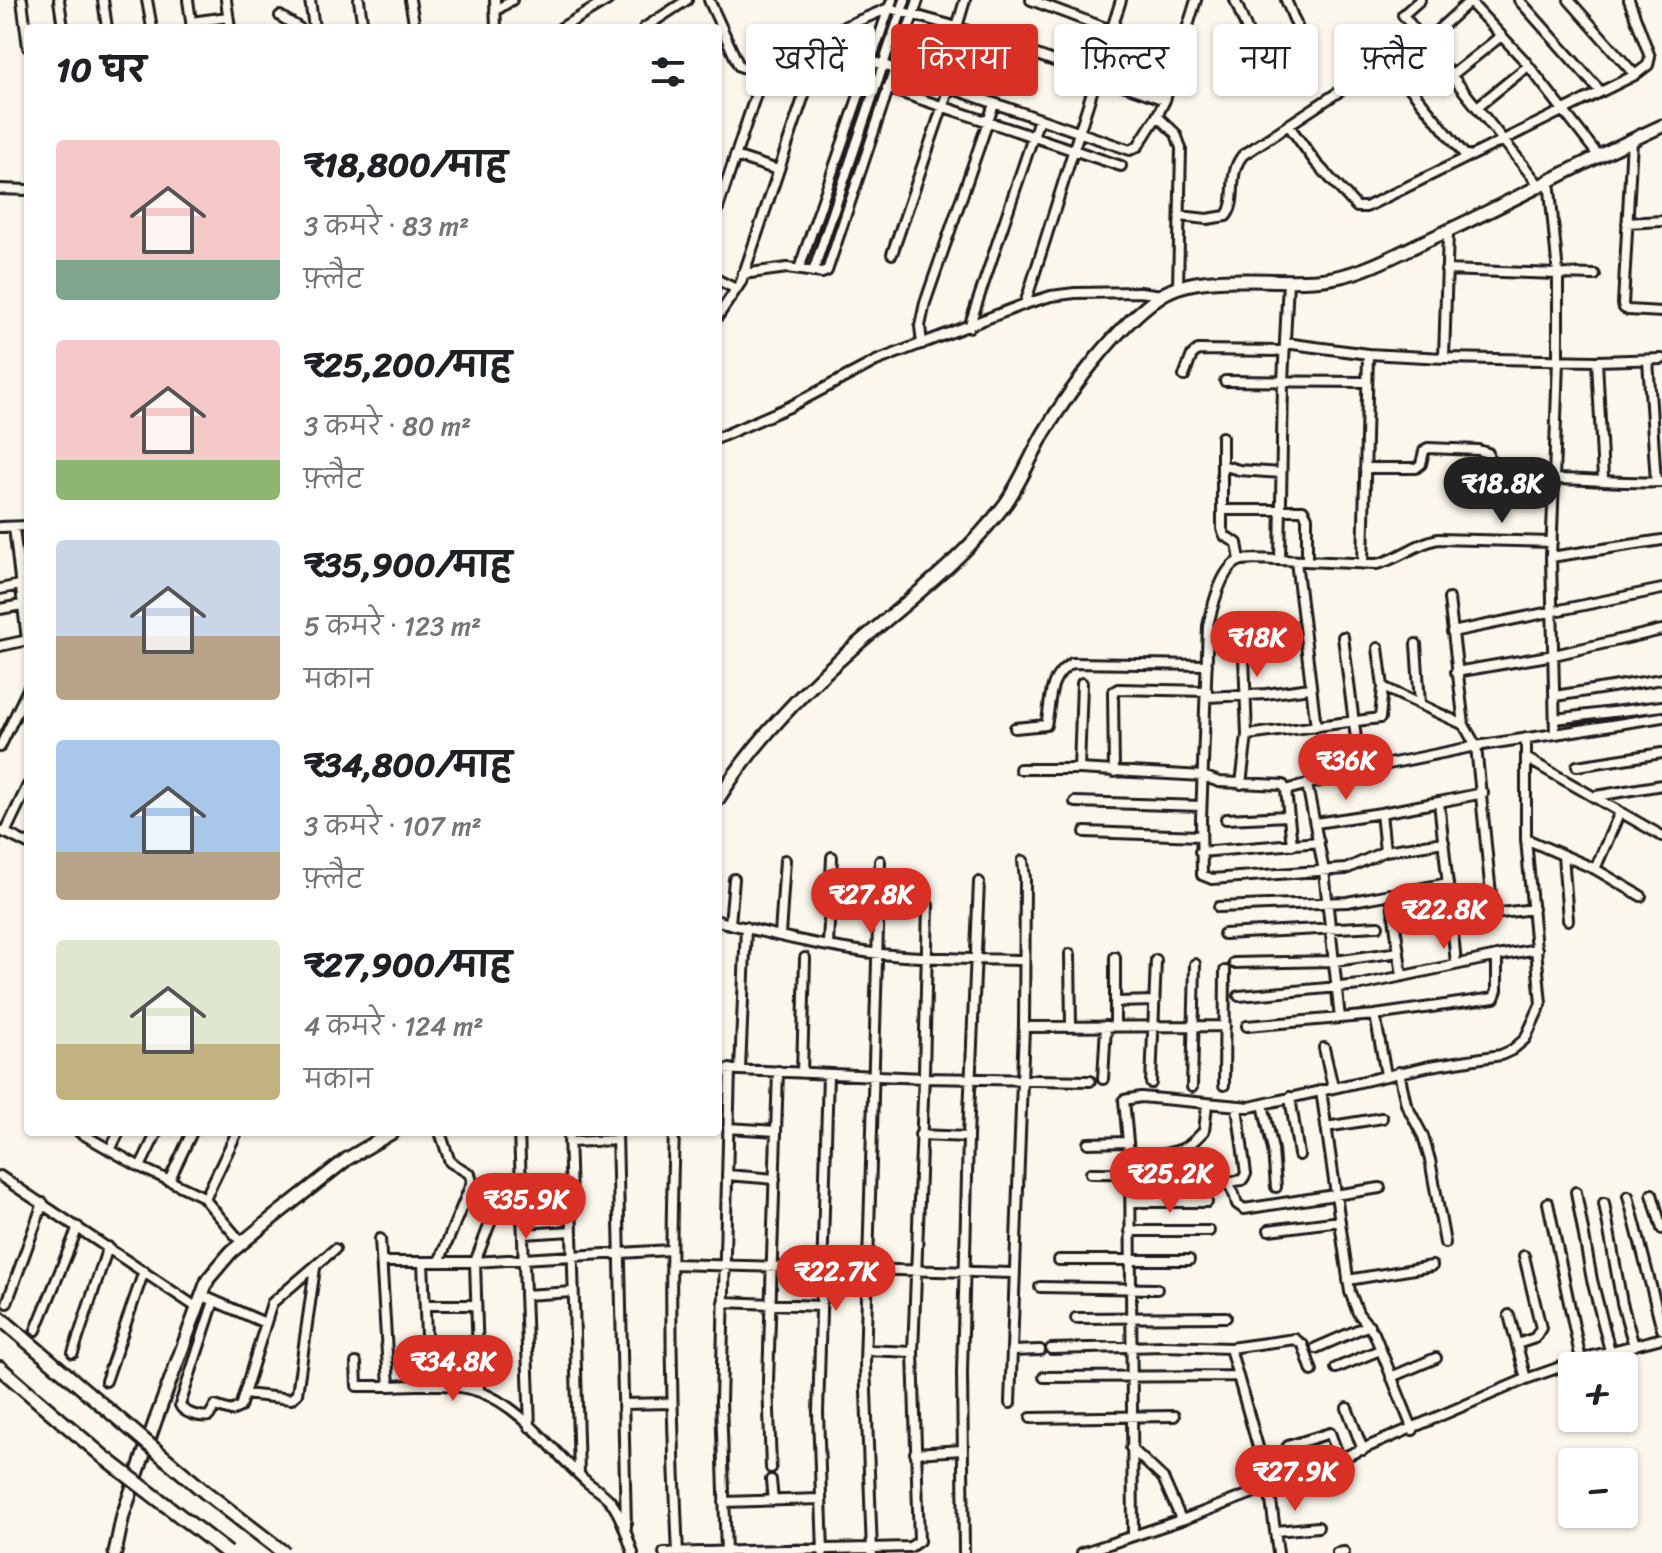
<!DOCTYPE html>
<html lang="hi">
<head>
<meta charset="utf-8">
<style>
	body { margin:0; font-family:Sriracha,"Playpen Sans Deva",sans-serif; background:#f6f6f6; color:#202124; height:100vh; display:flex; flex-direction:column; font-size:30px; white-space:nowrap }
	* { box-sizing:border-box; margin:0 }
	p { font-size:26px; color:#757577 }
	.icon { flex:none; width:44px; height:44px; fill:none; stroke:currentColor; stroke-width:2; stroke-linecap:round; stroke-linejoin:round }
	.map { position:relative; flex:1; overflow:hidden }
	.details { position:absolute; left:24px; top:24px; width:698px; height:1112px; display:flex; flex-direction:column; background:#fff; border-radius:8px; box-shadow:0 2px 6px #0004 }
	.details>* { flex:none }
	.guide { position:absolute; left:746px; top:24px; width:760px; height:72px; display:flex; gap:16px }
	.fabs { position:absolute; left:1558px; top:1352px; display:grid; gap:16px }
	.fabs a { display:grid; place-items:center; width:80px; height:80px; border-radius:8px; background:#fff; box-shadow:0 2px 6px #0004; font-size:40px }
	.price { position:absolute; translate:-50% -68px; padding:0 18px; border-radius:28px; background:#d93025; color:#fff; font-size:26px; line-height:52px; filter:drop-shadow(0 2px 4px #0008) }
	.price::after { content:''; position:absolute; left:50%; top:48px; width:24px; height:18px; margin-left:-12px; background:inherit; clip-path:polygon(0 0,100% 0,50% 100%) }
	.price.current { background:#222; color:#fff }
	ul { padding:0; list-style:none }
	li { display:flex; align-items:center; gap:24px; height:200px; padding:0 32px }
	li span { display:grid; place-items:center; flex:none; width:224px; height:160px; border-radius:8px; color:#555 }
	li>.icon { margin-inline-start:auto }
	span .icon { width:96px; height:96px; fill:#fffc; stroke-width:1 }
	li b { font-size:34px }
	h2 { display:flex; justify-content:space-between; align-items:center; height:96px; padding:0 32px; font-size:34px }
	.chip { padding:0 28px; border-radius:8px; background:#fff; box-shadow:0 2px 6px #0004; font-size:28px; line-height:72px }
	.chip.current { background:#d93025; color:#fff }
	.map>svg:first-child { display:block }
</style>
</head>
<body>
<div class="map">
<svg width="1662" height="1553" viewBox="0 0 1662 1553">
	<rect width="100%" height="100%" fill="#fbf7ec"/>
	<filter id="ink" filterUnits="userSpaceOnUse"><feTurbulence type="fractalNoise" baseFrequency=".0125" numOctaves="2"/><feDisplacementMap in="SourceGraphic" scale="16" xChannelSelector="R" yChannelSelector="G"/><feConvolveMatrix kernelMatrix="1 2 1 2 8 2 1 2 1" color-interpolation-filters="sRGB"/></filter>
	<g filter="url(#ink)">
		<g fill="none" stroke-linecap="round" stroke-linejoin="round">
			<defs>
				<path id="minor" d="M22,0L28,47
					M59,0L63,28
					M103,0L107,28
					M147,0L152,28
					M188,0L192,28
					M226,0L230,28
					M310,0L314,28
					M359,0L363,28
					M410,0L415,28
					M495,0L496,28
					M709,0L739,66L745,68L771,57
					M892,0L889,8L957,27L1165,100L1157,116L1176,134L1181,148L1178,287
					M1031,0L1111,30
					M1235,0L1253,45
					M1286,0L1298,29
					M1420,0L1403,15L1539,185
					M1468,0L1524,60L1598,155
					M1519,0L1600,91
					M1569,0L1635,75
					M495,11L512,0
					M280,16L299,28
					M191,22L228,17
					M957,27L965,0
					M561,28L608,0
					M644,28L687,0
					M1418,35L1387,60L1464,154L1471,156L1635,75L1648,65L1650,57L1629,0
					M1425,42L1471,0
					M869,60L1130,150L1138,146L1157,116
					M1452,75L1501,36
					M887,88L1121,166
					M1165,100L1196,0
					M1477,107L1528,66
					M1289,126L1316,163L1357,207H1366L1468,157
					M1632,140L1623,304L1624,308L1628,310L1662,312
					M735,156L778,170
					M0,189L28,190
					M718,208L764,70L772,57L889,8
					M1180,216L1207,219L1226,216C1239,200 1226,175 1243,155L1387,60
					M1627,223L1662,221
					M1448,232L1444,358L1597,361L1603,479
					M892,254L949,88
					M799,269L889,8
					M1446,270L1558,274L1549,179
					M813,272L905,0
					M743,274L787,268L822,273L827,271L918,0
					M718,280L736,289
					M1288,281L1283,382L1280,560L1377,564C1399,559 1416,543 1438,539L1552,542
					M1025,304L1121,0
					M718,316L741,282L825,33
					M969,327L1039,119
					M1285,343L1368,354L1444,358
					M922,344L920,326L925,303L994,104
					M1648,360L1656,482
					M1597,361L1662,359
					M1184,376L1192,355L1198,350L1284,351
					M1225,381L1366,382
					M1222,437V529L1225,536L1237,543L1240,560
					M718,438L789,407L876,361L1025,304L1051,296L1075,293L1140,292L1162,295
					M1222,465L1239,470L1281,473
					M1365,468H1416L1421,464L1424,451L1428,448L1478,450L1488,453L1491,475L1495,478L1554,479L1558,359V274L1595,275
					M1662,482C1625,484 1591,479 1554,479L1551,557L1662,540
					M1222,510H1303L1307,517V561
					M0,527L28,526
					M14,527L27,640
					M1551,557L1555,734L1662,717
					M1280,560C1268,560 1254,558 1242,560C1222,564 1212,608 1208,626L1201,820L1202,875L1212,879L1346,869L1385,851
					M1296,561L1316,727
					M1363,564L1368,354
					M0,589L20,585
					M1449,599L1464,725
					M0,609L27,604
					M1452,632L1662,589
					M1343,637L1359,762
					M1416,644L1420,704
					M0,646L28,640
					M1456,672L1554,655L1662,630
					M1555,696L1662,679
					M1207,697L1266,694L1310,688
					M1555,719L1662,706
					M1015,728L1046,725C1052,701 1046,678 1072,663L1207,665
					M1247,735L1380,718L1383,687L1378,648
					M0,747L28,689
					M1526,758L1662,836
					M1577,766L1662,753
					M1020,769H1079L1203,776L1219,782L1283,785L1286,790L1292,845
					M1079,769L1082,683
					M1114,772L1113,692L1118,689L1207,691
					M1241,784L1247,735L1244,657L1247,630
					M1307,784L1324,871L1340,1018
					M1286,790L1374,767L1476,746L1464,725L1383,687
					M1596,796L1662,785
					M1075,802L1201,806
					M1439,802L1381,813L1385,851L1444,842
					M1226,819L1289,816
					M1316,823L1381,813
					M0,830L28,844
					M1085,832L1201,836
					M5,833L28,785
					M1526,839L1595,869L1641,896
					M1200,852L1319,842
					M1563,855L1568,920
					M1595,869L1620,812
					M1219,907L1347,902L1391,894
					M1533,909L1493,914L1476,746L1555,734
					M718,921C771,934 826,948 881,954C928,959 975,959 1023,960
					M1452,923L1439,802L1483,793
					M730,924L734,879
					M1224,934L1378,926
					M780,935L785,860
					M828,945L832,857
					M1070,954L1071,1026
					M1234,963L1335,961L1399,952
					M1456,964L1452,923L1493,914
					M1402,976L1391,894L1448,883
					M1239,996L1361,985L1497,956
					M1115,1002L1155,1001
					M1375,1015L1386,1075
					M1115,1026V957
					M1247,1026L1375,1015L1494,998L1497,990V956L1537,949
					M1024,1027L1225,1026
					M1324,1048L1333,1087
					M718,1069L924,1078L1090,1081
					M740,1070L746,927
					M1399,1072L1406,1104L1423,1136L1430,1160L1445,1243
					M802,1073L805,958
					M1103,1079L1106,1026
					M1151,1083L1156,960
					M1224,1085L1225,971
					M1192,1087L1195,964
					M1321,1090L1350,1292L1358,1313L1374,1333L1413,1430
					M1290,1097L1299,1155
					M1263,1104L1273,1150L1276,1187
					M1326,1127L1382,1118
					M728,1128L776,1131
					M79,1132L140,1167L202,1196L242,1243
					M519,1132L530,1427
					M569,1132L579,1473
					M617,1132L626,1527
					M674,1132C669,1272 671,1413 678,1553
					M920,1135L968,1137
					M569,1142L617,1140
					M1088,1143L1128,1142
					M110,1150L119,1132
					M140,1167L157,1132
					M1091,1173L1210,1174C1228,1178 1233,1188 1237,1204L1244,1209L1380,1188
					M1143,1173C1149,1150 1167,1157 1184,1148C1192,1144 1198,1137 1204,1131L1207,1105
					M727,1175L775,1179
					M0,1176L196,1307
					M169,1181L192,1132
					M1228,1182L1242,1180L1246,1174L1237,1107
					M1576,1192L1592,1280L1610,1351
					M1652,1194L1662,1229
					M1628,1196L1662,1329
					M205,1199L237,1132
					M1131,1202H1207
					M1548,1203L1581,1360
					M1604,1203L1622,1303L1634,1346
					M1269,1230L1340,1221
					M1130,1231H1209
					M523,1234L571,1231
					M380,1239L389,1386C418,1385 452,1382 480,1392C524,1408 554,1454 588,1483C596,1489 605,1494 611,1502C622,1517 627,1536 633,1553
					M1059,1260H1189
					M382,1262H475L670,1250
					M423,1262L428,1385
					M439,1262L472,1182L470,1174L450,1162L440,1132
					M671,1264L1013,1273
					M1348,1280L1432,1266
					M1040,1287L1157,1289
					M201,1295L265,1323
					M525,1295L573,1292
					M214,1301L180,1405C183,1413 201,1418 209,1416L215,1406L231,1411L240,1407L272,1303L335,1249
					M723,1302L820,1306
					M7,1303L43,1203
					M425,1305H476
					M1509,1315L1526,1379
					M1076,1318L1226,1317
					M36,1330L78,1227
					M1517,1344L1535,1338L1541,1328L1524,1256
					M1230,1348L1269,1486L1278,1553
					M1316,1348L1369,1325
					M1051,1349L1164,1346L1230,1348L1295,1339L1303,1345L1312,1371
					M866,1350L913,1352
					M1012,1351L1040,1350
					M73,1353L108,1247
					M356,1363L357,1386H389
					M1336,1368L1380,1350
					M1044,1377L1237,1376
					M1391,1377L1436,1358
					M106,1381L144,1271
					M479,1391L475,1262L501,1195
					M244,1394L291,1399L297,1394L315,1268
					M1010,1403L1024,1027L1025,879L1023,861
					M624,1404L671,1403
					M1347,1408L1363,1450
					M1031,1418L1174,1416
					M1131,1448L1163,1478L1181,1519
					M915,1453L962,1450
					M771,1468L768,1381L778,1071
					M1295,1477L1285,1451L1288,1446L1330,1433L1340,1460
					M771,1480L773,1501
					M724,1502L820,1499
					M1276,1531L1318,1527
					M1133,1535L1130,1163L1124,1100L1141,1097L1250,1107L1430,1066L1501,1055L1512,1050L1525,1039L1541,1004L1526,839V738
					M823,1552L818,1413L828,1074
					M872,1552L865,1364L880,861
					M964,1552L962,1372L968,1137L979,882
					M664,1553L910,1547L919,1541L913,1352L924,1073L928,905
					M726,1553L721,1401L730,1069
					M1082,1553L1190,1517L1323,1466L1526,1379L1592,1356L1662,1338
					M1337,1553L1344,1552"/>
				<path id="major" d="M718,799C753,744 798,696 847,653C901,606 963,561 1006,503C1021,481 1031,456 1044,433C1071,388 1118,324 1162,295C1204,268 1287,288 1337,277C1366,271 1394,256 1421,243C1503,207 1580,163 1662,126
					M115,1553L123,1515L156,1419L208,1279L231,1252L271,1219L347,1159L393,1132"/>
				<path id="highway" d="M0,1318L88,1393
					M0,1368L58,1418"/>
			</defs>
			<use href="#minor" stroke="#1c1c1c" stroke-width="14"/>
			<use href="#major" stroke="#1c1c1c" stroke-width="17"/>
			<use href="#highway" stroke="#1c1c1c" stroke-width="18"/>
			<use href="#minor" stroke="#fbf7ec" stroke-width="8"/>
			<use href="#major" stroke="#fbf7ec" stroke-width="11"/>
			<use href="#highway" stroke="#fbf7ec" stroke-width="12"/>
			<defs>
				<path id="highway-bridge" d="M88,1393L205,1492L284,1553
					M58,1418L105,1458L228,1553"/>
			</defs>
			<use href="#highway-bridge" stroke="#1c1c1c" stroke-width="18" stroke-linecap="butt"/>
			<use href="#highway-bridge" stroke="#fbf7ec" stroke-width="12"/>
		</g>
	</g>
</svg>
<div class="fabs">
<a>+</a>
<a>−</a>
</div>
<b class="price current" style="left:1502px;top:525px">₹18.8K</b>
<b class="price" style="left:1257px;top:679px">₹18K</b>
<b class="price" style="left:1346px;top:802px">₹36K</b>
<b class="price" style="left:871px;top:936px">₹27.8K</b>
<b class="price" style="left:1444px;top:951px">₹22.8K</b>
<b class="price" style="left:1170px;top:1215px">₹25.2K</b>
<b class="price" style="left:526px;top:1241px">₹35.9K</b>
<b class="price" style="left:836px;top:1313px">₹22.7K</b>
<b class="price" style="left:453px;top:1403px">₹34.8K</b>
<b class="price" style="left:1295px;top:1513px">₹27.9K</b>
<div class="guide">
<a class="chip">खरीदें</a>
<a class="chip current">किराया</a>
<a class="chip">फ़िल्टर</a>
<a class="chip">नया</a>
<a class="chip">फ़्लैट</a>
</div>
<section class="details">
<h2>10 घर<svg class="icon" aria-label="filters" viewBox="0 0 24 24"><path d="M4 7h16M4 17h16"/><circle cx="9" cy="7" r="2"/><circle cx="15" cy="17" r="2"/></svg></h2>
<ul>
<li><span style="background:linear-gradient(#f6c9c9 75%,#7fa58c 0)"><svg class="icon" aria-label="home" viewBox="0 0 24 24"><path d="M3 11l9-7 9 7M6 9v11h12V9"/></svg></span><div><b>₹18,800/माह</b><p>3 कमरे · 83 m²</p><p>फ़्लैट</p></div></li>
<li><span style="background:linear-gradient(#f6c9c9 75%,#8fb573 0)"><svg class="icon" aria-label="home" viewBox="0 0 24 24"><path d="M3 11l9-7 9 7M6 9v11h12V9"/></svg></span><div><b>₹25,200/माह</b><p>3 कमरे · 80 m²</p><p>फ़्लैट</p></div></li>
<li><span style="background:linear-gradient(#c9d6e8 60%,#b9a48a 0)"><svg class="icon" aria-label="home" viewBox="0 0 24 24"><path d="M3 11l9-7 9 7M6 9v11h12V9"/></svg></span><div><b>₹35,900/माह</b><p>5 कमरे · 123 m²</p><p>मकान</p></div></li>
<li><span style="background:linear-gradient(#a9c7e8 70%,#b9a48a 0)"><svg class="icon" aria-label="home" viewBox="0 0 24 24"><path d="M3 11l9-7 9 7M6 9v11h12V9"/></svg></span><div><b>₹34,800/माह</b><p>3 कमरे · 107 m²</p><p>फ़्लैट</p></div></li>
<li><span style="background:linear-gradient(#dfe7d0 65%,#c2b280 0)"><svg class="icon" aria-label="home" viewBox="0 0 24 24"><path d="M3 11l9-7 9 7M6 9v11h12V9"/></svg></span><div><b>₹27,900/माह</b><p>4 कमरे · 124 m²</p><p>मकान</p></div></li>
</ul>
</section>
</div>
</body>
</html>
